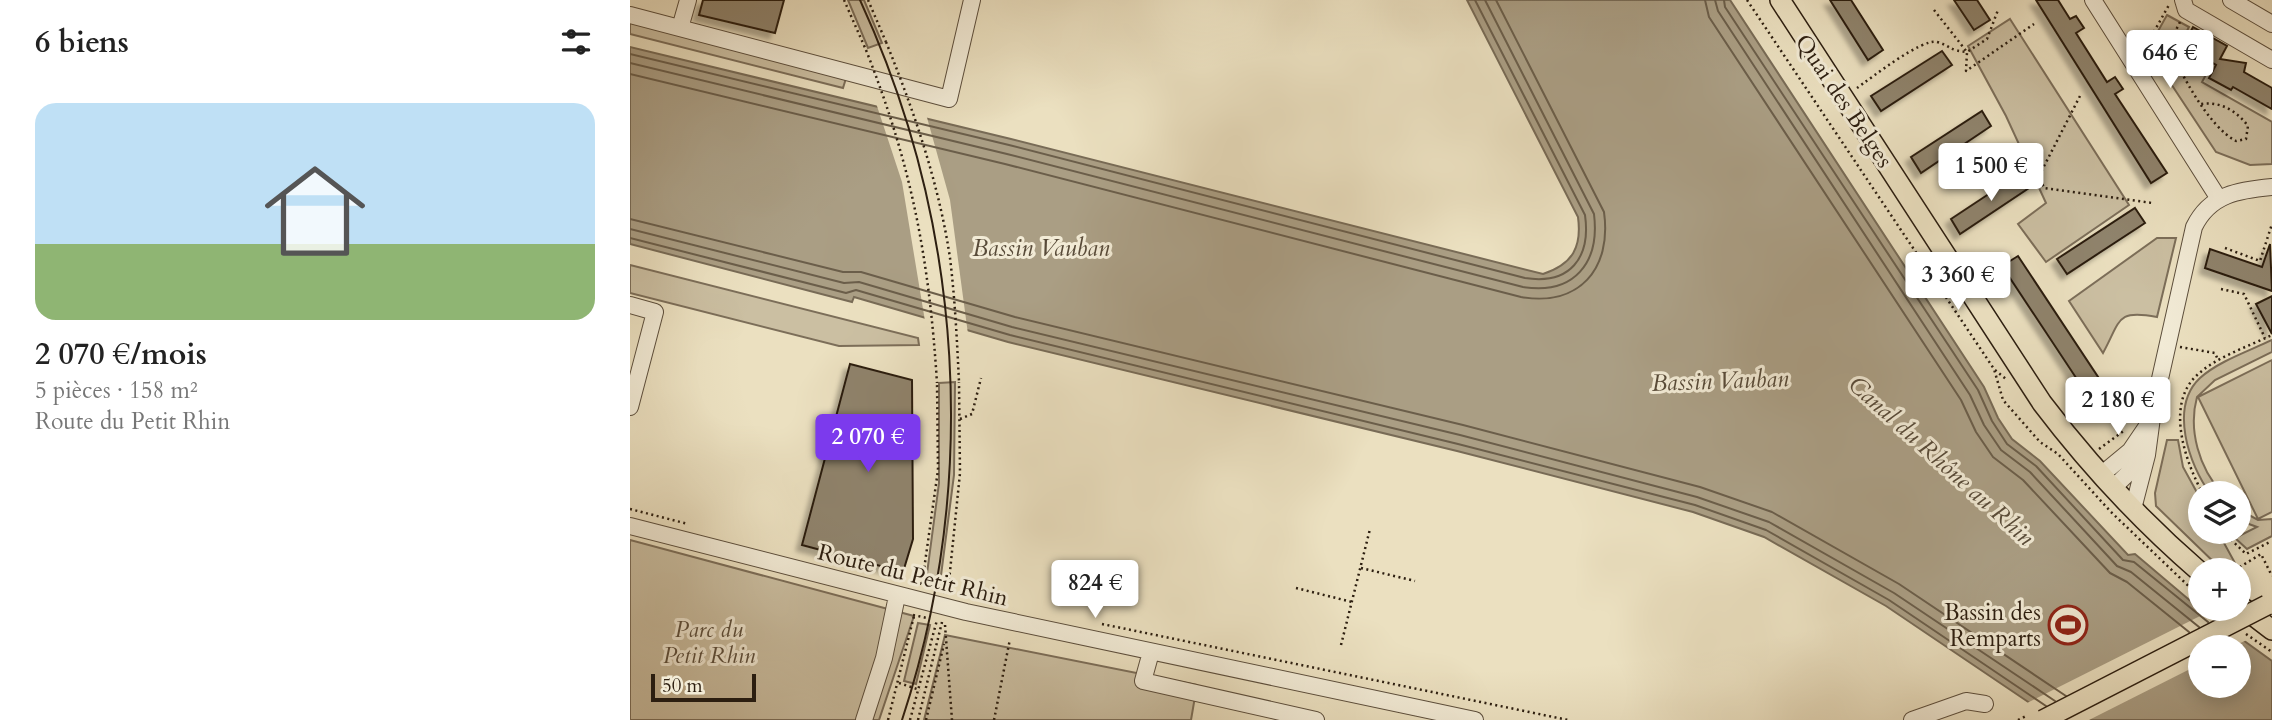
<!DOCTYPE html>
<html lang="fr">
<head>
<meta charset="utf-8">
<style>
	body { margin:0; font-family:Cardo,serif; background:#f6f6f6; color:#222; height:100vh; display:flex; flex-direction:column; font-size:26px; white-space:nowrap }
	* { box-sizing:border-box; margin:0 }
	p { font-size:23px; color:#767676 }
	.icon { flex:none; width:38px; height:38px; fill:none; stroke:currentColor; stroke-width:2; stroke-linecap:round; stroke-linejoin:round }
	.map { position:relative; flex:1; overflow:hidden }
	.panel { display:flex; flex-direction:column; background:#fff; width:630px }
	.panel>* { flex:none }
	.fabs { position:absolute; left:1558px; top:481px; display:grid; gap:14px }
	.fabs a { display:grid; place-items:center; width:63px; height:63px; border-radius:50%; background:#fff; box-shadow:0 4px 18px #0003; font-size:35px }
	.scale { position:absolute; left:21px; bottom:18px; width:105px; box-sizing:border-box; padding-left:7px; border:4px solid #2c1e10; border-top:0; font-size:19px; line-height:24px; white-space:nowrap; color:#2c1e10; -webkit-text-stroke:5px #f2ebd6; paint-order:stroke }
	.price { position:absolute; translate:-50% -60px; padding:0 16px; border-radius:7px; background:#fff; color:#222; font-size:23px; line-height:46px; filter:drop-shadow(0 2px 4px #0008) }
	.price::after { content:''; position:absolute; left:50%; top:42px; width:21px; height:16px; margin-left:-10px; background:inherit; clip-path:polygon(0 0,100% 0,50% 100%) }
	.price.active { background:#7c3aed; color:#fff }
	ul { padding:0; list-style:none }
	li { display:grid; align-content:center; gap:14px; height:371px; padding:0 35px }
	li+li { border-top:2px solid #e0e0e0 }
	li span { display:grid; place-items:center; height:217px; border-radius:21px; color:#555 }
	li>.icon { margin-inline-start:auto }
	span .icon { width:126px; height:126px; fill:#fffc; stroke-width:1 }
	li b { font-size:30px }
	h2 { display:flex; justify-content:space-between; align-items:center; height:84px; padding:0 35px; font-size:30px }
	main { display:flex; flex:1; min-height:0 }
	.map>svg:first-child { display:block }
</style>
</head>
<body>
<main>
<section class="panel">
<h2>6 biens<svg class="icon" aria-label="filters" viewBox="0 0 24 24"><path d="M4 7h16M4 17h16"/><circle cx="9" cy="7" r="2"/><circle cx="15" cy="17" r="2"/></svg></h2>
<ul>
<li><span style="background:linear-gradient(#bfe0f5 65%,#8fb573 0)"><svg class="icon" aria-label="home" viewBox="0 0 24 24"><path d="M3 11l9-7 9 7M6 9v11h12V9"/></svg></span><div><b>2 070 €/mois</b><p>5 pièces · 158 m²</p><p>Route du Petit Rhin</p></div></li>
</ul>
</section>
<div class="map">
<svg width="1642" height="720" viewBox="0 0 1642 720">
	<defs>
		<filter id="shadow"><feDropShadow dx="-5.5" dy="5.5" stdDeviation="2" flood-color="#0004"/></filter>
	</defs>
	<rect width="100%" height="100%" fill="#ebe0c0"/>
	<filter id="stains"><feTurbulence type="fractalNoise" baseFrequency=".00286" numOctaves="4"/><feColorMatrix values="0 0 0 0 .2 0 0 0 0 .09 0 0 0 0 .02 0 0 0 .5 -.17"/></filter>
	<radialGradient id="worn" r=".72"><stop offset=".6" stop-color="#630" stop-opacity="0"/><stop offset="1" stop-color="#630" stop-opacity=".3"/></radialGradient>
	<path fill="#cbbfa2" stroke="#7c6e59" stroke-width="2" d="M218,0H234L252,43L238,48Z
		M1537,15L1559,27L1547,50L1579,69L1572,82L1642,122V164L1620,165L1586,152L1518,49Z
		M1380,19L1499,205L1416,262L1388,224L1416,203L1376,116L1338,46Z
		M0,21L217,75L213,88L0,34Z
		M1527,238H1546L1527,317C1486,309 1491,320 1473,353L1439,301Z
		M0,265L288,338L289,345L209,346L0,293Z
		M1642,340V352L1585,380L1567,397C1558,430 1569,468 1592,493H1580C1559,465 1539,407 1570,378C1589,361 1619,351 1642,340Z
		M1642,360V512L1628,519L1568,397Z
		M325,382L324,475L310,583L296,581L309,483V383Z
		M1537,440H1548L1553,467L1570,498V532H1588L1605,563L1592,570L1526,506L1525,493Z
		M1608,509L1628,520L1642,519V536L1617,549L1605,538L1627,527L1608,520Z
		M0,540L284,616L249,720H0Z
		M288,623L300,625L286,684L274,681Z
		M315,635L567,685L561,720H294Z"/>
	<path fill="#aa9e84" stroke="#786b56" stroke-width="2" fill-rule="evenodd" d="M837,0H1100L1354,387L1368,418L1382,439L1410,461L1498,555L1505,554L1570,609L1642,661V720H1425L1256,606L1134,537L1063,512L827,451L378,342L224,297L222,302L0,244V47L381,139L913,274C943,264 952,247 948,217ZM1570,648H1608V686H1570Z"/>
	<path fill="#ebe0c0" d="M246,103L296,114L320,200L338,334L295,321L272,182Z
		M1580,611L1619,639L1602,647L1570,648V664L1459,720H1419L1395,704Z"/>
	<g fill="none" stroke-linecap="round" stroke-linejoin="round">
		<path stroke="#6b5e4a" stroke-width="2" d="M1075,0L1079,17L1331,400L1346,432L1363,457L1393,480L1480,573L1497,582L1559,632
			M1085,0L1088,11L1340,395L1354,425L1371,450L1400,472L1487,566L1501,572L1569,627
			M1094,0L1095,7L1348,390L1362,421L1377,444L1406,466L1493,560L1504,562L1578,622
			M0,54L379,145L895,278C940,285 961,258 955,215L845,0
			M0,63L377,154L893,287C944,295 970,263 964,214L855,0
			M0,74L375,164L891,297C949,307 982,269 974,212L866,0
			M0,219L213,272H231L385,317L833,425L1070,487L1142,512L1269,584L1436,696
			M0,229L214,283L229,282L382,327L830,435L1067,497L1139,522L1264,593L1425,701
			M0,238L216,293L226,290L380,335L828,444L1065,505L1136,530L1259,600L1416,706"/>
	</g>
	<path fill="#8f836c" stroke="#2c1e10" stroke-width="2" filter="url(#shadow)" d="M73,0H154L145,33L69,15Z
		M1200,0H1221L1253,50L1238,60Z
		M1324,0H1347L1360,20L1344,30Z
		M1406,0H1428L1440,19L1446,16L1454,28L1446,33L1477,82L1485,77L1493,89L1485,94L1537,173L1521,183Z
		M1563,27L1597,46L1590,59L1616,63L1614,72L1642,88V109L1603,87L1601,90L1579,78L1586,65L1553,46Z
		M1312,51L1322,65L1251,111L1241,96Z
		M1352,111L1361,126L1291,173L1281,157Z
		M1392,172L1402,186L1330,234L1321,219Z
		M1505,208L1515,223L1437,274L1427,259Z
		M1640,244L1642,291L1575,268L1580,249L1632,267Z
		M1388,256L1482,398L1466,408L1372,266Z
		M1642,296V334L1626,304Z
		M220,364L282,380L283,539L273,572L172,545Z"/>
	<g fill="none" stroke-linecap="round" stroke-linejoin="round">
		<defs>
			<path id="minor" d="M1463,0L1589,199
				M1553,0L1556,10L1642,60
				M1601,0L1642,24
				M0,15L319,99L342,0
				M50,28L58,0
				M0,305L25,312L0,407
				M1471,475L1500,451L1517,426
				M1483,488L1517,455
				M1503,509L1517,455L1523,410L1564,227C1580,194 1609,190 1642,187
				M0,526L336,612L845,720
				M521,652L513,681L686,720
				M234,720L254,658L267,596
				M1282,720L1336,701L1355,704"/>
			<path id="major" d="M1150,0L1412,403C1459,465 1511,521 1570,572
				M1608,604L1642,630"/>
		</defs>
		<use href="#minor" stroke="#5c4e3c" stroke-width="18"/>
		<use href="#major" stroke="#2c1e10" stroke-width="22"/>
		<path stroke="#2c1e10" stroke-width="2.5" stroke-dasharray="2 3.5" stroke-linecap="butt" d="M214,0L236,50
			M238,0L256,42
			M1117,0L1364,369L1373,400L1410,442L1428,454L1481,512L1570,597
			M1304,10L1337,52L1357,39L1368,10
			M1550,22L1539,44C1549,72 1579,127 1606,141L1616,139L1618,126C1607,111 1590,101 1571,104
			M1513,51L1539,5
			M1227,88C1241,78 1292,38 1307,42C1319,45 1320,51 1337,52L1336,71L1404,24
			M1450,96L1409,176L1414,188L1522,203
			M1595,248L1630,261L1642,224
			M1591,289L1614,294L1635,338
			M1550,347L1585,353L1588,360
			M1365,370L1376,379
			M330,419L342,414L351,378
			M1469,449L1495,430
			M1573,494C1556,463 1535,406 1566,376C1586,357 1617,347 1642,335
			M0,509L58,524
			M1593,532L1616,554L1640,542
			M731,568L785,581
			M1605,570L1631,554L1642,576
			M268,578L312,589
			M292,584L308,470L307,383
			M666,588L722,602
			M318,591L330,473L329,382
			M313,593L317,575
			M283,615L297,618
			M472,624L938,720
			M315,625L322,720
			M1616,634L1642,652
			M711,645L740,529
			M269,683L290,690
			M258,720L284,616
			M280,720L307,620
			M288,720L312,622
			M296,720L314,644
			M364,720L380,639"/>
		<use href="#minor" stroke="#f2ebd6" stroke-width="16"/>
		<use href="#major" stroke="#ebe0c0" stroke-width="19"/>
		<path stroke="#2c1e10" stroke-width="2" d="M230,0C334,226 350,483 272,720"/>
		<defs>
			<path id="major-bridge" d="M1413,720L1637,605"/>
		</defs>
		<use href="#major-bridge" stroke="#2c1e10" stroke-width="22" stroke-linecap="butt"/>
		<path stroke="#2c1e10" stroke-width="2.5" stroke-dasharray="2 3.5" stroke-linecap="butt" d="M256,42C284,111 309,184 320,258C325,299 327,341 329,382
			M236,50C282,167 299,258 307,383
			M1388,720L1396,716"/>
		<use href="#major-bridge" stroke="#ebe0c0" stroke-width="19"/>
	</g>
	<defs>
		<symbol id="stadium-ring" viewBox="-11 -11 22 22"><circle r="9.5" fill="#f2ebd6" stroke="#8f2418" stroke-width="1.5"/><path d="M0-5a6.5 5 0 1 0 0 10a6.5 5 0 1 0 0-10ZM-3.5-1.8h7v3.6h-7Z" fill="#8f2418"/></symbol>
	</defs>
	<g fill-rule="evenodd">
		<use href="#stadium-ring" x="1416" y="603" width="44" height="44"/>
	</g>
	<g text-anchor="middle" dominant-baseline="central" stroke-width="6" stroke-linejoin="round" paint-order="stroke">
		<g font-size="23" fill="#2c1e10" stroke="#f2ebd6">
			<text transform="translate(1214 101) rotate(56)">Quai des Belges</text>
			<text transform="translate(283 575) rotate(14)">Route du Petit Rhin</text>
		</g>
		<g font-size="23" fill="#2c1e10" stroke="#f2ebd6" text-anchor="end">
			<text x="1411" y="612">Bassin des<tspan x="1411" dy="26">Remparts</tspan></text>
		</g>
		<g font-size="23" font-style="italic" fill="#5c4e3c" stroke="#f2ebd6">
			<text x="79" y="629">Parc du<tspan x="79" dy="26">Petit Rhin</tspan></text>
		</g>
		<g font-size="24" font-style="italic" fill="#584b39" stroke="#f2ebd6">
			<text x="411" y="248">Bassin Vauban</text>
			<text transform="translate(1090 381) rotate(-2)">Bassin Vauban</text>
			<text transform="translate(1311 461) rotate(42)">Canal du Rhône au Rhin</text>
		</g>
	</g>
	<rect width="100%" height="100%" filter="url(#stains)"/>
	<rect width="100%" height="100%" fill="url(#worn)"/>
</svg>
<div class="fabs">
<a><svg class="icon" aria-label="layers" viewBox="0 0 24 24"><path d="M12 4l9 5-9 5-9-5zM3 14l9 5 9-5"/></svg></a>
<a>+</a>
<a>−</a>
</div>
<div class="scale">50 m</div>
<b class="price" style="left:1540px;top:90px">646 €</b>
<b class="price" style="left:1361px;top:203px">1 500 €</b>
<b class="price" style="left:1328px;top:312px">3 360 €</b>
<b class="price" style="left:1488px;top:437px">2 180 €</b>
<b class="price active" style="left:238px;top:474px">2 070 €</b>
<b class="price" style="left:465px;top:620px">824 €</b>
</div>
</main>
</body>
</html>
